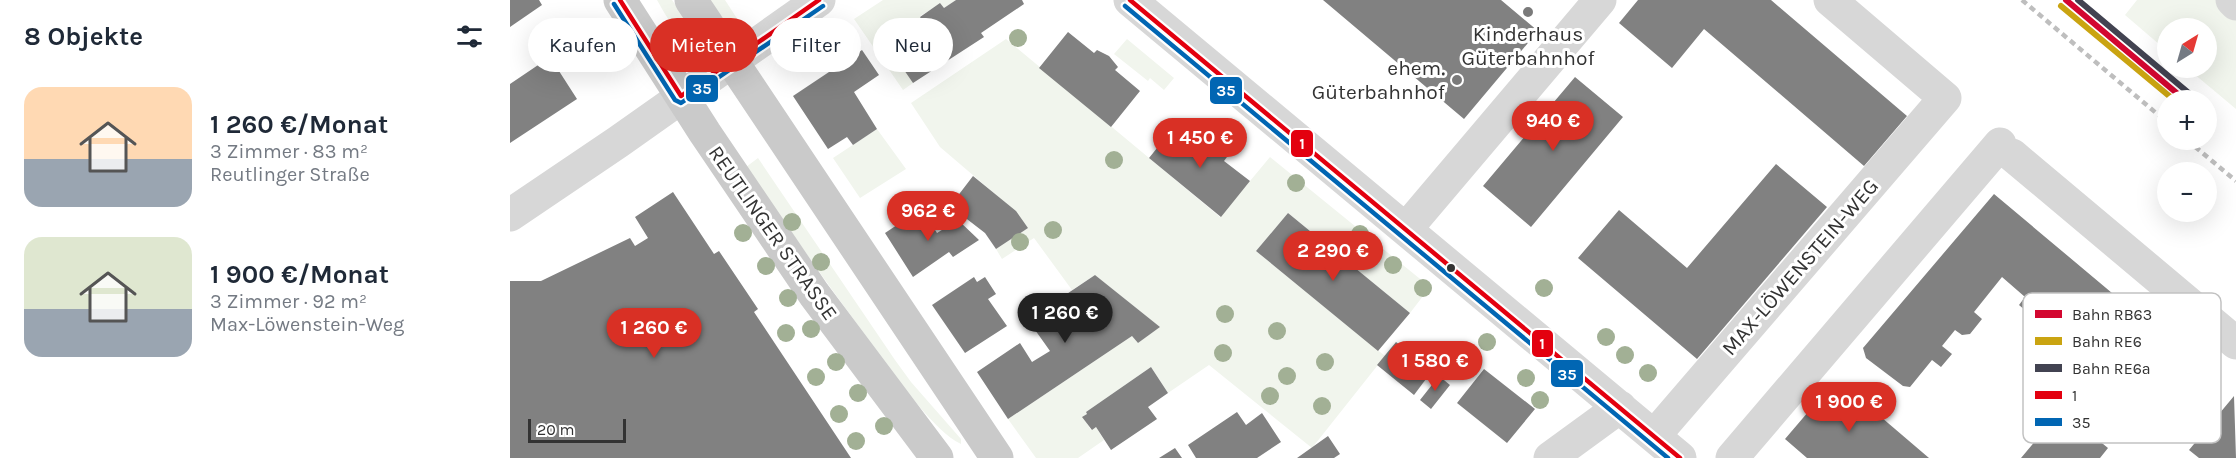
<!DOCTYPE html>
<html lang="de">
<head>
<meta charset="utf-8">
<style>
	body { margin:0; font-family:Karla,sans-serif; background:#f6f6f7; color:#1f2937; height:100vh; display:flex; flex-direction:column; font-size:22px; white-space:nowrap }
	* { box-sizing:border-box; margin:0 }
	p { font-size:20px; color:#747a83 }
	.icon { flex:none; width:33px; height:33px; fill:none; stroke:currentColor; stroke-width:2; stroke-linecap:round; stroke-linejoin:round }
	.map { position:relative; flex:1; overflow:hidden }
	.details { display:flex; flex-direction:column; background:#fff; width:510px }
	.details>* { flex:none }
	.top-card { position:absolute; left:18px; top:18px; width:570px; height:54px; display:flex; gap:12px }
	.needle { width:39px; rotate:37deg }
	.buttons { position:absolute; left:1647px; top:18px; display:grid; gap:12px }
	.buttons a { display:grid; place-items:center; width:60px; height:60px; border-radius:50%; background:#fff; box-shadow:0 6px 24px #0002; font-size:30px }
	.scale { position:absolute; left:18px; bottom:15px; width:98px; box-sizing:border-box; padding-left:6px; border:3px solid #333; border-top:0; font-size:16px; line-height:21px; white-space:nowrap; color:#333; -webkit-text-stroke:4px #fff; paint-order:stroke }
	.price { position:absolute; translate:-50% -51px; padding:0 14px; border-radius:21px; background:#d93025; color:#fff; font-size:20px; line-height:39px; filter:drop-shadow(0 2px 3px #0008) }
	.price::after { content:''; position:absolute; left:50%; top:36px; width:18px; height:14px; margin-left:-9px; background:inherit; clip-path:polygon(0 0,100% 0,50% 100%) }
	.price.active { background:#222; color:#fff }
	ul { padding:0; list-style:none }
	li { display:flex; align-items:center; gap:18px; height:150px; padding:0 24px }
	li span { display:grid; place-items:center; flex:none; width:168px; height:120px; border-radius:18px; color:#555 }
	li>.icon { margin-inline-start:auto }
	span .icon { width:72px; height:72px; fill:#fffc; stroke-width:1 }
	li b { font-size:26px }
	h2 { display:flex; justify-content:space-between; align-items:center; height:72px; padding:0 24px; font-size:26px }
	.pill { padding:0 21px; border-radius:27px; background:#fff; box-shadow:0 6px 24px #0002; font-size:21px; line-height:54px }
	.pill.active { background:#d93025; color:#fff }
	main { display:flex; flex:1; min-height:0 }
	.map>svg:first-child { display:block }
</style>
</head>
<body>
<main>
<section class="details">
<h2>8 Objekte<svg class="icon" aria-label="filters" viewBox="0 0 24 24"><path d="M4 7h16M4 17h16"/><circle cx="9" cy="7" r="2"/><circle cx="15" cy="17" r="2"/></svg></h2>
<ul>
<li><span style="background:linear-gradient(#ffd9b3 60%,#9aa5b1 0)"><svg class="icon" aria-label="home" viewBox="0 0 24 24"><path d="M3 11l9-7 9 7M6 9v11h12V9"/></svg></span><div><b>1 260 €/Monat</b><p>3 Zimmer · 83 m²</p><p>Reutlinger Straße</p></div></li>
<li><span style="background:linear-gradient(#dfe7d0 60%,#9aa5b1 0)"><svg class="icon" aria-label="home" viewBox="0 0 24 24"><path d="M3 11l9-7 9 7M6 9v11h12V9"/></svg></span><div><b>1 900 €/Monat</b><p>3 Zimmer · 92 m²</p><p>Max-Löwenstein-Weg</p></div></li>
</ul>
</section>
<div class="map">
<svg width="1726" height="458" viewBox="0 0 1726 458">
	<rect width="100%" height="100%" fill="#fff"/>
	<path fill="#f1f5ed" d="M147,0H162C168,9 177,19 175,30L173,32C160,26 154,12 147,0Z
		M199,0H215L228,20C212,23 207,12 199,0Z
		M373,0H446L434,8L430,4L410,16L413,22L399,31L395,27L375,40L403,83L393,90L344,19Z
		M1627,0H1722L1726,4V109L1677,68H1696V28H1658L1657,51L1615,15Z
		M496,39L710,217L760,157L920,287L900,313L778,213L746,251L875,356L802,448L699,365L658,393L641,367L576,412L577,414L573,417L581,430L586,427L594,440L568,458H526L498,419L622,336L628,343L650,327L585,275L562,290L524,238L492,259L486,249L518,228L505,211L430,147L401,103Z
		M617,39L664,78L654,90L640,78L638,81L604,54Z
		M367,129L396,169L350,198L323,158Z
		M248,158L385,360L401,382L451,439V444C424,431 392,384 374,360C326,297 281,232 236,167Z"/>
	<path fill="#818181" d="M0,0H29L32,5L0,27Z
		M446,0H512L514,4L471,33L474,37L403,83L374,41L396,26L399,31L413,22L410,17L430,3L434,8Z
		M813,0H991L1028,31L954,119Z
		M1128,0H1261L1397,116L1354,166L1194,29L1162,68L1109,23Z
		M558,32L584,53L587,50L599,56L608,67L605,70L630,91L601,127L529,68Z
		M352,50L369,75L344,92L367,129L343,145L337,137L318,149L283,96Z
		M40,57L67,99L0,143V84Z
		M1065,77L1113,117L1021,227L973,186Z
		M668,122L694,143L697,141L717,157L714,161L740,181L711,217L639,158Z
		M1266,164L1317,207L1187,359L1068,258L1109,210L1177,268Z
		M463,176L506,211L518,228L486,249L475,233L440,206Z
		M163,192L204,254L209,251L248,309L244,312L341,458H0V281H31L120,238L125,246L138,238L125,217Z
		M1484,194L1683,361L1638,414L1509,305L1515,297L1492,277L1464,312L1472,319L1460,334L1452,335L1445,330L1432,346L1442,354L1431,367L1422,360L1400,387L1393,386L1356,358L1353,348Z
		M411,209L427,233L448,220L469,240L443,257L439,252L403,277L375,233Z
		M778,213L900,313L868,351L746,251Z
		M585,275L650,327L628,343L622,336L498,419L467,372L510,343L522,362L540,351L518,320Z
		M464,277L467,282L475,277L486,294L478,299L497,326L455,353L422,305Z
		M886,342L922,371L904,395L867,365Z
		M641,367L658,393L638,407L647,419L601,450L586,427L582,430L572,417L577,414L576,412Z
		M974,369L1025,409L997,443L947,403Z
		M929,376L940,385L921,409L910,400Z
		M1316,391L1334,405L1344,394L1419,458H1297L1275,439Z
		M1724,396L1726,458H1689L1679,450Z
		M1552,409L1568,422L1573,416L1592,432L1587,439L1598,448L1590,458H1511Z
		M727,412L736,425L752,413L771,442L747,458H686L678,445Z
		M818,436L830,454L824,458H787Z
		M665,448L672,458H649Z"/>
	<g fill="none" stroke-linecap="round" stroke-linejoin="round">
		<path stroke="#d7d7d7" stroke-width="33" d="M620,0L1170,458
			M1722,0L1726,4
			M1502,155L1726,343
			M0,215L108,142L309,0
			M896,229L1090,0
			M1144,436L1435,98L1320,0
			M1040,458L1110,407
			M1222,458L1490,144"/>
		<path stroke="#cacaca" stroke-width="33" d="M110,0L195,133L304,294L427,458
			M181,0L487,458"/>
		<path stroke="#bebebe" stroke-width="4.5" stroke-dasharray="6 4.5" stroke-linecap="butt" d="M1512,0L1658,123
			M1677,140L1726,181"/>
		<defs>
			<path id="bus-1" d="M110,0L171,96
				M620,0L1170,458
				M171,96L309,0"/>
			<path id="bus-2" d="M104,4L165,100L171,103L313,6
				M615,6L1158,458"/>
		</defs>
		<use href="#bus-1" stroke="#fff" stroke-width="9"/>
		<use href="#bus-2" stroke="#fff" stroke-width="9"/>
		<use href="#bus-1" stroke="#e3000f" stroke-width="4.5"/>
		<use href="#bus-2" stroke="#0166b3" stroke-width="4.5"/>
		<defs>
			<path id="rail-1" d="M1556,0L1675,100"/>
			<path id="rail-2" d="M1551,6L1664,100"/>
			<path id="rail-3" d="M1568,0L1680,94"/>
		</defs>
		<use href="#rail-1" stroke="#fff" stroke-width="10"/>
		<use href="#rail-2" stroke="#fff" stroke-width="10"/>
		<use href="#rail-3" stroke="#fff" stroke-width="10"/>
		<use href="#rail-1" stroke="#d30730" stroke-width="6"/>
		<use href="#rail-2" stroke="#caa411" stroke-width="6"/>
		<use href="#rail-3" stroke="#424351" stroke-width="6"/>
	</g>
	<g fill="#a2b095">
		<circle cx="508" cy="38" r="9"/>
		<circle cx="604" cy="160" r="9"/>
		<circle cx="786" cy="183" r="9"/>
		<circle cx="282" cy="222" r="9"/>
		<circle cx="543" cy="230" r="9"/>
		<circle cx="233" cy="233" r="9"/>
		<circle cx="850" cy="234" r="9"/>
		<circle cx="510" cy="242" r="9"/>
		<circle cx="311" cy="262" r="9"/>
		<circle cx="883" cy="265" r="9"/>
		<circle cx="256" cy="266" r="9"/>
		<circle cx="913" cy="288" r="9"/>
		<circle cx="1034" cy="288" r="9"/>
		<circle cx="278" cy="298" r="9"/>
		<circle cx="715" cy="314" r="9"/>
		<circle cx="301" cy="329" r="9"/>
		<circle cx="767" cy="331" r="9"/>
		<circle cx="276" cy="333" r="9"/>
		<circle cx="1096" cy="337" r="9"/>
		<circle cx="977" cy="342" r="9"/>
		<circle cx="713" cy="353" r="9"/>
		<circle cx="1115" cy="355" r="9"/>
		<circle cx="326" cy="362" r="9"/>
		<circle cx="815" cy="362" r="9"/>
		<circle cx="926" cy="365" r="9"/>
		<circle cx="1138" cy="373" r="9"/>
		<circle cx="777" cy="376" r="9"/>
		<circle cx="306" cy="377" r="9"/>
		<circle cx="1016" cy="378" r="9"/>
		<circle cx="348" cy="393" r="9"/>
		<circle cx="760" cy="396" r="9"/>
		<circle cx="1030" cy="400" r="9"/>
		<circle cx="812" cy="406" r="9"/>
		<circle cx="329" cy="414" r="9"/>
		<circle cx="374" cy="426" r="9"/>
		<circle cx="346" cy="441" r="9"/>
	</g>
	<g fill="#7a7a7a" stroke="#fff" stroke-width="2">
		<circle cx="1018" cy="12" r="6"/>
		<circle cx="947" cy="80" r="6"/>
	</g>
	<circle fill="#333" stroke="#fff" stroke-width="2" cx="941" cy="268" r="5"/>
	<g text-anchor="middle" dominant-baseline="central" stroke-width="6" stroke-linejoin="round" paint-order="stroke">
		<g font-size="21" fill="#333" stroke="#fff">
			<text x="1018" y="34">Kinderhaus<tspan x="1018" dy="24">Güterbahnhof</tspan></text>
			<text x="935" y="68" text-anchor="end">ehem.<tspan x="935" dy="24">Güterbahnhof</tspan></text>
		</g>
		<g font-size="21" fill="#333" stroke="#fff">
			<text transform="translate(263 233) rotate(55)">REUTLINGER STRASSE</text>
			<text transform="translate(1290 267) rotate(-49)">MAX-LÖWENSTEIN-WEG</text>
		</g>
	</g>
	<rect x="1513" y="293" width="198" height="150" rx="9" fill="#fff" stroke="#c2c2c2" stroke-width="1.5"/>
	<rect x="1525" y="310" width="27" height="8" fill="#d30730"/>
	<rect x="1525" y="337" width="27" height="8" fill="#caa411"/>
	<rect x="1525" y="364" width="27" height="8" fill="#424351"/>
	<rect x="1525" y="391" width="27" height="8" fill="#e3000f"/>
	<rect x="1525" y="418" width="27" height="8" fill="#0166b3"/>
	<g font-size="16" fill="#333">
		<text x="1562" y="320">Bahn RB63</text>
		<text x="1562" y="347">Bahn RE6</text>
		<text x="1562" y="374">Bahn RE6a</text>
		<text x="1562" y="401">1</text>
		<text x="1562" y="428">35</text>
	</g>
	<g stroke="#fff" stroke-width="2">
		<rect x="175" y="74" width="34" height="29" rx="6" fill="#0166b3"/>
		<rect x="699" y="76" width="34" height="29" rx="6" fill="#0166b3"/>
		<rect x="780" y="129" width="24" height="29" rx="6" fill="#e3000f"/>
		<rect x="1021" y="329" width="23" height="29" rx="6" fill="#e3000f"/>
		<rect x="1040" y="359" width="34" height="29" rx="6" fill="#0166b3"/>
	</g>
	<g font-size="16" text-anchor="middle" font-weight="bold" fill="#fff">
		<text x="192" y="94">35</text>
		<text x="716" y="96">35</text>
		<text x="792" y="149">1</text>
		<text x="1032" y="349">1</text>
		<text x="1057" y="380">35</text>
	</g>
</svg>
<div class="buttons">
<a><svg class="needle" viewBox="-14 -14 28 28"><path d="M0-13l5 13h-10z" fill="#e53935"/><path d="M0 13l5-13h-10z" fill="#747a83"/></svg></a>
<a>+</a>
<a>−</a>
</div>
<div class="scale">20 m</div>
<b class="price" style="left:1043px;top:152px">940 €</b>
<b class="price" style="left:690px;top:169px">1 450 €</b>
<b class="price" style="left:418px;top:242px">962 €</b>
<b class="price" style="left:823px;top:282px">2 290 €</b>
<b class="price active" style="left:555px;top:344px">1 260 €</b>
<b class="price" style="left:144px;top:359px">1 260 €</b>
<b class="price" style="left:925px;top:392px">1 580 €</b>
<b class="price" style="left:1339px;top:433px">1 900 €</b>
<div class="top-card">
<a class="pill">Kaufen</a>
<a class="pill active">Mieten</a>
<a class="pill">Filter</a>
<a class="pill">Neu</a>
</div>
</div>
</main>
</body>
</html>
